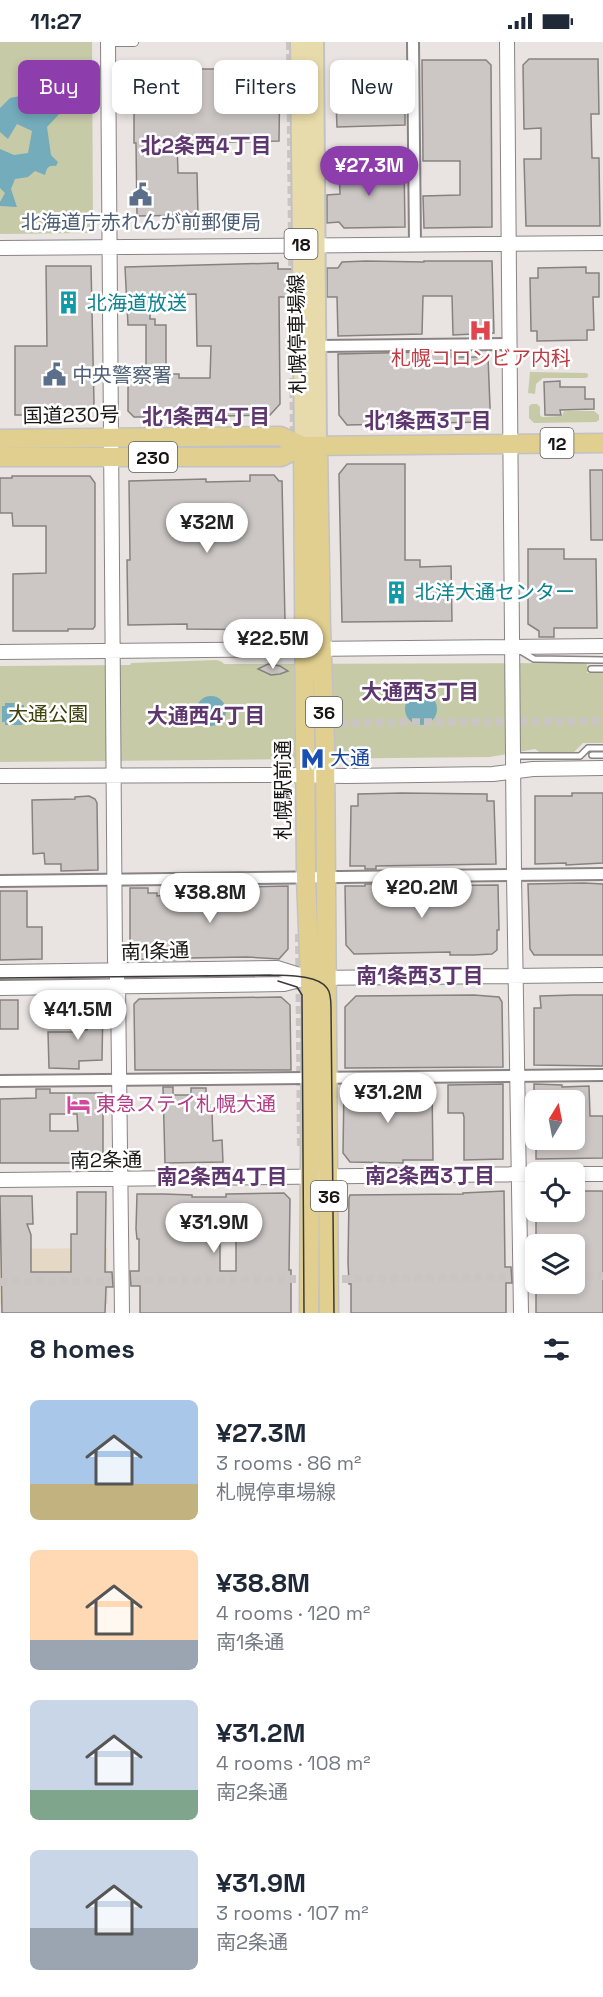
<!DOCTYPE html>
<html lang="en">
<head>
<meta charset="utf-8">
<style>
	body { margin:0; font-family:"Space Grotesk","Noto Sans JP",sans-serif; background:#f2f2f3; color:#1f2937; height:100vh; display:flex; flex-direction:column; font-size:22px; white-space:nowrap }
	* { box-sizing:border-box; margin:0 }
	p { font-size:20px; color:#747a83 }
	.icon { flex:none; width:33px; height:33px; fill:none; stroke:currentColor; stroke-width:2; stroke-linecap:round; stroke-linejoin:round }
	.map { position:relative; height:1271px; overflow:hidden }
	.panel { display:flex; flex-direction:column; background:#fff; flex:1 }
	.panel>* { flex:none }
	.guide { position:absolute; left:18px; top:18px; width:567px; height:54px; display:flex; gap:12px }
	.needle { width:39px; rotate:10deg }
	.buttons { position:absolute; left:525px; top:1048px; display:grid; gap:12px }
	.buttons a { display:grid; place-items:center; width:60px; height:60px; border-radius:9px; background:#fff; box-shadow:0 3px 9px #0003; font-size:30px }
	.price { position:absolute; translate:-50% -51px; padding:0 14px; border-radius:21px; background:#fff; color:#222; font-size:20px; line-height:39px; filter:drop-shadow(0 2px 3px #0008) }
	.price::after { content:''; position:absolute; left:50%; top:36px; width:18px; height:14px; margin-left:-9px; background:inherit; clip-path:polygon(0 0,100% 0,50% 100%) }
	.price.selected { background:#8e3dad; color:#fff }
	ul { padding:0; list-style:none }
	li { display:flex; align-items:center; gap:18px; height:150px; padding:0 30px }
	li span { display:grid; place-items:center; flex:none; width:168px; height:120px; border-radius:9px; color:#555 }
	li>.icon { margin-inline-start:auto }
	span .icon { width:72px; height:72px; fill:#fffc; stroke-width:1 }
	li b { font-size:26px }
	h2 { display:flex; justify-content:space-between; align-items:center; height:72px; padding:0 30px; font-size:26px }
	.tag { padding:0 21px; border-radius:9px; background:#fff; box-shadow:0 3px 9px #0003; font-size:21px; line-height:54px }
	.tag.selected { background:#8e3dad; color:#fff }
	.status { display:flex; justify-content:space-between; align-items:center; height:42px; padding:0 30px; background:#fff; direction:ltr }
	.status svg { height:16px; fill:currentColor }
	.map>svg:first-child { display:block }
</style>
</head>
<body>
<div class="status"><b>11:27</b><svg viewBox="0 0 49 12"><path d="M0 12V9h3v3zM5 12V6h3v6zM10 12V3h3v9zM15 12V0h3v12zM26 1h20v11H26zM47 4h2v5h-2z"/></svg></div>
<div class="map">
<svg width="603" height="1271" viewBox="0 0 603 1271">
	<rect width="100%" height="100%" fill="#e9e4e1"/>
	<path fill="#e5d9c5" d="M107,1206L108,1262L0,1263V1207Z"/>
	<path fill="#c6caa7" d="M0,0H92L93,187L89,191L0,192Z
		M530,330L586,331L588,332V335L585,336H543L536,342L535,352L528,351Z
		M532,362H537L540,365V373L542,375L562,374L564,369H594L599,373V378L596,380L534,381L529,376V364Z
		M217,618L222,620L224,622L587,621V631H603V701H583L574,710L541,711L535,707L490,715L0,720V624L130,623L131,621Z"/>
	<path fill="#74acbb" d="M44,37L52,38L57,46L58,52L64,57V67L47,85L51,113L58,120L56,124C48,123 47,126 45,133L35,129L28,135L15,137L11,147L17,165L0,164V160L5,151L0,146V107L14,113L28,111L32,89L17,82L8,97L0,90V66L10,56L30,52Z
		M405 667a16 16 0 1 1 32 0a16 16 0 1 1-32 0Z
		M196 669a15 15 0 1 1 30 0a15 15 0 1 1-30 0Z
		M5,661H21V663H24V680L22,683H5V680H2V664H5Z"/>
	<path fill="#ccc7c5" stroke="#868280" stroke-width="1.5" fill-rule="evenodd" d="M529,17H598L599,72H591L592,116H599L600,184H526L524,117H541V86L524,87L523,23Z
		M422,18H486L491,23L492,185L424,186L423,154L460,153V119H423Z
		M351,19H405V83L337,85L335,35Z
		M178,27H280L279,99L177,101L178,131H197L198,173L137,174L136,101H134V38L168,37L169,31H178Z
		M404,122L405,185L344,186L339,180L327,181V153L340,152L339,123Z
		M366,219L424,220V219H492L494,291L453,293L452,254H423L422,292L338,294L337,255H327V226H338L342,220Z
		M278,221V227H291V255H279L280,362L270,373L226,374V370H205V375H134L128,369V328H146V283H128L125,225ZM196,252L197,304H211L210,336H179V332H169V328H166V283H155V277H150V253Z
		M46,224H91L94,361L92,368L83,373H15V304H47Z
		M586,225V231H599V255H593L594,288H587V298L537,299V289H531L530,236H538V226Z
		M422,310L451,311V315H488L490,365L489,375L487,378L482,380L347,383L339,373L338,312Z
		M560,339V345H585V357H594V367L560,368L561,373H545L544,340Z
		M347,422H405V518H420V525L451,524L452,579L342,580L339,432Z
		M590,428H603V498H591Z
		M250,433H274L279,439H282L285,579L276,588L187,587V582L128,583L127,518H130L129,439L206,437V440L250,439Z
		M12,434H90L95,441V584L93,587H68V589H13V532L46,531V484H13L12,471H0V436H12Z
		M528,507H564V517H596L597,586H554V595H539V589L528,582Z
		M268,622L280,624L288,629L280,632L271,633L258,627Z
		M402,751L487,752V759H494L496,822L376,824V827H365V824H350L351,764H358V752Z
		M572,751H603V821L566,823V821L535,822V754H572Z
		M89,754L95,757L97,761L98,828L61,829V822H45L44,811L33,812L32,758L75,757V755Z
		M584,841L603,842V913H534L530,907L528,842Z
		M365,842H376V844L498,843L499,888H497V908L492,912L473,913H450V910L354,912L346,903L345,844H365Z
		M288,844V907L279,917L247,915L189,916V918L135,917L130,911V846H148V851H157V854L168,853V855H190V846Z
		M0,849H27V885H42V917L0,918Z
		M575,953H603V1024L534,1023V966H541L540,954Z
		M356,954L474,953L499,955L502,960L503,1025L345,1026V965Z
		M281,955L290,963L291,1028H135L134,962L139,957Z
		M87,957H97L103,962L102,1018L79,1019V1027L49,1026L48,990H76V988H87Z
		M0,958H18V987H0Z
		M503,1042V1117L464,1118V1075L463,1071H448V1043Z
		M534,1042L562,1043V1045L589,1044L590,1074H603V1116L536,1117V1098H574V1059H534Z
		M344,1043L432,1044L433,1118H403V1121L350,1120L343,1111Z
		M163,1045H173V1053H191V1046H206V1063H210L211,1071H212L213,1099L222,1098L223,1120L165,1121Z
		M36,1047H50V1051H103V1121H0V1057L36,1056ZM50,1072H77L78,1089H50Z
		M504,1149L505,1225H511L512,1241H506V1271H351V1242H349L348,1220L349,1156L350,1153L463,1152V1151Z
		M574,1149H603V1271H536V1242H574V1203H536V1170H574Z
		M77,1150H106L105,1230H112L113,1245H106L105,1271H2L0,1154H32L33,1182H27L31,1193V1230H71V1192H77Z
		M284,1151L290,1157L289,1228H291V1271H140V1244H131L130,1229H139V1197H137L136,1187L137,1152H163L192,1153V1155H226V1152ZM220,1183H236V1229H220Z"/>
	<g fill="none" stroke-linecap="round" stroke-linejoin="round">
		<path stroke="#cac5c2" stroke-width="8" stroke-dasharray="8 4" stroke-linecap="butt" d="M290,0L294,400
			M304,681L603,679
			M299,892L301,1105
			M532,1235H536
			M574,1235L603,1234
			M342,1237L510,1235
			M133,1238L296,1237
			M0,1240L110,1239"/>
		<defs>
			<path id="service" d="M519,608L534,617L603,618
				M591,627H603
				M592,713H603
				M513,714H580L588,706H603"/>
			<path id="pedestrian" d="M108,0H134"/>
			<path id="minor" d="M413,0L415,203
				M318,304L510,302
				M0,839L603,832
				M0,1039L603,1033"/>
			<path id="tertiary" d="M108,0L115,918L118,945L122,1271
				M507,0L514,832L521,1271
				M0,206L603,201
				M0,610L603,604
				M0,734L286,733L346,734L493,732L533,727L603,726
				M0,930L277,926L309,936L603,933
				M0,946L284,942L307,936
				M574,1132H603
				M0,1138L536,1132"/>
			<path id="primary" d="M299,0L303,404
				M315,0L318,404"/>
			<path id="trunk" d="M0,397L280,394L303,404L603,401
				M303,404L306,835L311,966L309,1271
				M318,404L321,586L325,701L329,1271
				M0,415H281L303,404"/>
		</defs>
		<use href="#service" stroke="#898483" stroke-width="8"/>
		<use href="#pedestrian" stroke="#898483" stroke-width="10"/>
		<use href="#minor" stroke="#898483" stroke-width="14"/>
		<use href="#tertiary" stroke="#898483" stroke-width="16"/>
		<use href="#primary" stroke="#c3c2c2" stroke-width="20"/>
		<use href="#trunk" stroke="#c3c2c2" stroke-width="21"/>
		<use href="#service" stroke="#fff" stroke-width="5"/>
		<use href="#pedestrian" stroke="#fff" stroke-width="8"/>
		<use href="#minor" stroke="#fff" stroke-width="10"/>
		<use href="#tertiary" stroke="#fff" stroke-width="14"/>
		<use href="#primary" stroke="#e8dbab" stroke-width="16"/>
		<use href="#trunk" stroke="#e0cf8f" stroke-width="18"/>
		<path stroke="#3b3938" stroke-width="1.5" d="M0,936L270,933C285,934 317,932 327,946C331,951 331,960 331,966L334,1271
			M278,939L297,945L302,953L304,1271"/>
	</g>
	<defs>
		<symbol id="civic-bare" viewBox="-9 -9 18 18"><path d="M-.6-6.5H3V-4.5H.6V-3L4-1V1h2V6H-6V1h2V-1L-.6-3ZM-1.2 2.5V6h2.4V2.5Z" fill="#5c6f8a" stroke="#fff" stroke-width="2.5" paint-order="stroke"/></symbol>
		<symbol id="building-bare" viewBox="-9 -9 18 18"><path d="M-4-6H4V6H1V3H-1V6H-4ZM-2.5-4.3h1.7v1.8h-1.7ZM.8-4.3h1.7v1.8H.8ZM-2.5-1h1.7V.8h-1.7ZM.8-1h1.7V.8H.8Z" fill="#0f9aa8" stroke="#fff" stroke-width="2.5" paint-order="stroke"/></symbol>
		<symbol id="hospital-bare" viewBox="-9 -9 18 18"><path d="M-5-5h3v3.5h4V-5h3V5h-3V1.5h-4V5h-3Z" fill="#e0444e" stroke="#fff" stroke-width="2.5" paint-order="stroke"/></symbol>
		<symbol id="metro-bare" viewBox="-9 -9 18 18"><path d="M-5.5 5V-5H-3L0 0L3-5H5.5V5H3V-.5L0 4L-3-.5V5Z" fill="#1a4fb4" stroke="#fff" stroke-width="2.5" paint-order="stroke"/></symbol>
		<symbol id="hotel-bare" viewBox="-9 -9 18 18"><path d="M-6-4.5h1.5V1H6V5H4.5V3h-9V5H-6ZM-4 0a1.8 1.8 0 1 1 3.6 0ZM.5 0V-2.5h3Q6-2.5 6 0Z" fill="#d1479c" stroke="#fff" stroke-width="2.5" paint-order="stroke"/></symbol>
	</defs>
	<g fill-rule="evenodd">
		<use href="#civic-bare" x="124" y="136" width="33" height="33"/>
		<use href="#building-bare" x="52" y="244" width="33" height="33"/>
		<use href="#hospital-bare" x="464" y="272" width="33" height="33"/>
		<use href="#civic-bare" x="38" y="316" width="33" height="33"/>
		<use href="#building-bare" x="380" y="534" width="33" height="33"/>
		<use href="#metro-bare" x="296" y="700" width="33" height="33"/>
		<use href="#hotel-bare" x="62" y="1046" width="33" height="33"/>
	</g>
	<g text-anchor="middle" dominant-baseline="central" stroke-width="5" stroke-linejoin="round" paint-order="stroke">
		<g fill="#fff" stroke="#5d5c5b" stroke-width="1.5">
			<rect x="284.5" y="187" width="33" height="30" rx="4.5"/>
			<rect x="540.5" y="386" width="33" height="30" rx="4.5"/>
			<rect x="129" y="400" width="48" height="30" rx="4.5"/>
			<rect x="306" y="655" width="36" height="30" rx="4.5"/>
			<rect x="311" y="1139" width="36" height="30" rx="4.5"/>
		</g>
		<g font-size="18" font-weight="bold" fill="#181615">
			<text x="301" y="202">18</text>
			<text x="557" y="401">12</text>
			<text x="153" y="415">230</text>
			<text x="324" y="670">36</text>
			<text x="329" y="1154">36</text>
		</g>
		<g font-size="20" fill="#4e5e75" stroke="#fff">
			<text x="141" y="180">北海道庁赤れんが前郵便局</text>
			<text x="72" y="333" text-anchor="start">中央警察署</text>
		</g>
		<g font-size="20" fill="#0d838f" stroke="#fff" text-anchor="start">
			<text x="87" y="261">北海道放送</text>
			<text x="415" y="550">北洋大通センター</text>
		</g>
		<g font-size="20" fill="#181615" stroke="#fff">
			<text transform="translate(297 292) rotate(-91)">札幌停車場線</text>
			<text transform="translate(71 373) rotate(-1)">国道230号</text>
			<text transform="translate(283 748) rotate(-90)">札幌駅前通</text>
			<text transform="translate(155 909) rotate(-2)">南1条通</text>
			<text transform="translate(106 1118) rotate(-1)">南2条通</text>
		</g>
		<g font-size="20" fill="#be3a42" stroke="#fff">
			<text x="481" y="316">札幌コロンビア内科</text>
		</g>
		<g font-size="20" fill="#3d4008" stroke="#fff">
			<text x="48" y="672">大通公園</text>
		</g>
		<g font-size="20" fill="#164399" stroke="#fff" text-anchor="start">
			<text x="330" y="716">大通</text>
		</g>
		<g font-size="20" fill="#b23c85" stroke="#fff" text-anchor="start">
			<text x="96" y="1062">東急ステイ札幌大通</text>
		</g>
		<g font-size="21" font-weight="bold" fill="#5f376f" stroke="#fff">
			<text x="206" y="103">北2条西4丁目</text>
			<text x="206" y="374">北1条西4丁目</text>
			<text x="428" y="378">北1条西3丁目</text>
			<text x="420" y="649">大通西3丁目</text>
			<text x="206" y="673">大通西4丁目</text>
			<text x="420" y="933">南1条西3丁目</text>
			<text x="430" y="1133">南2条西3丁目</text>
			<text x="222" y="1134">南2条西4丁目</text>
		</g>
	</g>
</svg>
<div class="buttons">
<a><svg class="needle" viewBox="-14 -14 28 28"><path d="M0-13l5 13h-10z" fill="#e53935"/><path d="M0 13l5-13h-10z" fill="#747a83"/></svg></a>
<a><svg class="icon" aria-label="locate" viewBox="0 0 24 24"><circle cx="12" cy="12" r="6"/><path d="M12 2v4M12 18v4M2 12h4M18 12h4"/></svg></a>
<a><svg class="icon" aria-label="layers" viewBox="0 0 24 24"><path d="M12 4l9 5-9 5-9-5zM3 14l9 5 9-5"/></svg></a>
</div>
<b class="price selected" style="left:369px;top:155px">¥27.3M</b>
<b class="price" style="left:207px;top:512px">¥32M</b>
<b class="price" style="left:273px;top:628px">¥22.5M</b>
<b class="price" style="left:422px;top:877px">¥20.2M</b>
<b class="price" style="left:210px;top:882px">¥38.8M</b>
<b class="price" style="left:78px;top:999px">¥41.5M</b>
<b class="price" style="left:388px;top:1082px">¥31.2M</b>
<b class="price" style="left:214px;top:1212px">¥31.9M</b>
<div class="guide">
<a class="tag selected">Buy</a>
<a class="tag">Rent</a>
<a class="tag">Filters</a>
<a class="tag">New</a>
</div>
</div>
<section class="panel">
<h2>8 homes<svg class="icon" aria-label="filters" viewBox="0 0 24 24"><path d="M4 7h16M4 17h16"/><circle cx="9" cy="7" r="2"/><circle cx="15" cy="17" r="2"/></svg></h2>
<ul>
<li><span style="background:linear-gradient(#a9c7e8 70%,#c2b280 0)"><svg class="icon" aria-label="home" viewBox="0 0 24 24"><path d="M3 11l9-7 9 7M6 9v11h12V9"/></svg></span><div><b>¥27.3M</b><p>3 rooms · 86 m²</p><p>札幌停車場線</p></div></li>
<li><span style="background:linear-gradient(#ffd9b3 75%,#9aa5b1 0)"><svg class="icon" aria-label="home" viewBox="0 0 24 24"><path d="M3 11l9-7 9 7M6 9v11h12V9"/></svg></span><div><b>¥38.8M</b><p>4 rooms · 120 m²</p><p>南1条通</p></div></li>
<li><span style="background:linear-gradient(#c9d6e8 75%,#7fa58c 0)"><svg class="icon" aria-label="home" viewBox="0 0 24 24"><path d="M3 11l9-7 9 7M6 9v11h12V9"/></svg></span><div><b>¥31.2M</b><p>4 rooms · 108 m²</p><p>南2条通</p></div></li>
<li><span style="background:linear-gradient(#c9d6e8 65%,#9aa5b1 0)"><svg class="icon" aria-label="home" viewBox="0 0 24 24"><path d="M3 11l9-7 9 7M6 9v11h12V9"/></svg></span><div><b>¥31.9M</b><p>3 rooms · 107 m²</p><p>南2条通</p></div></li>
</ul>
</section>
</body>
</html>
